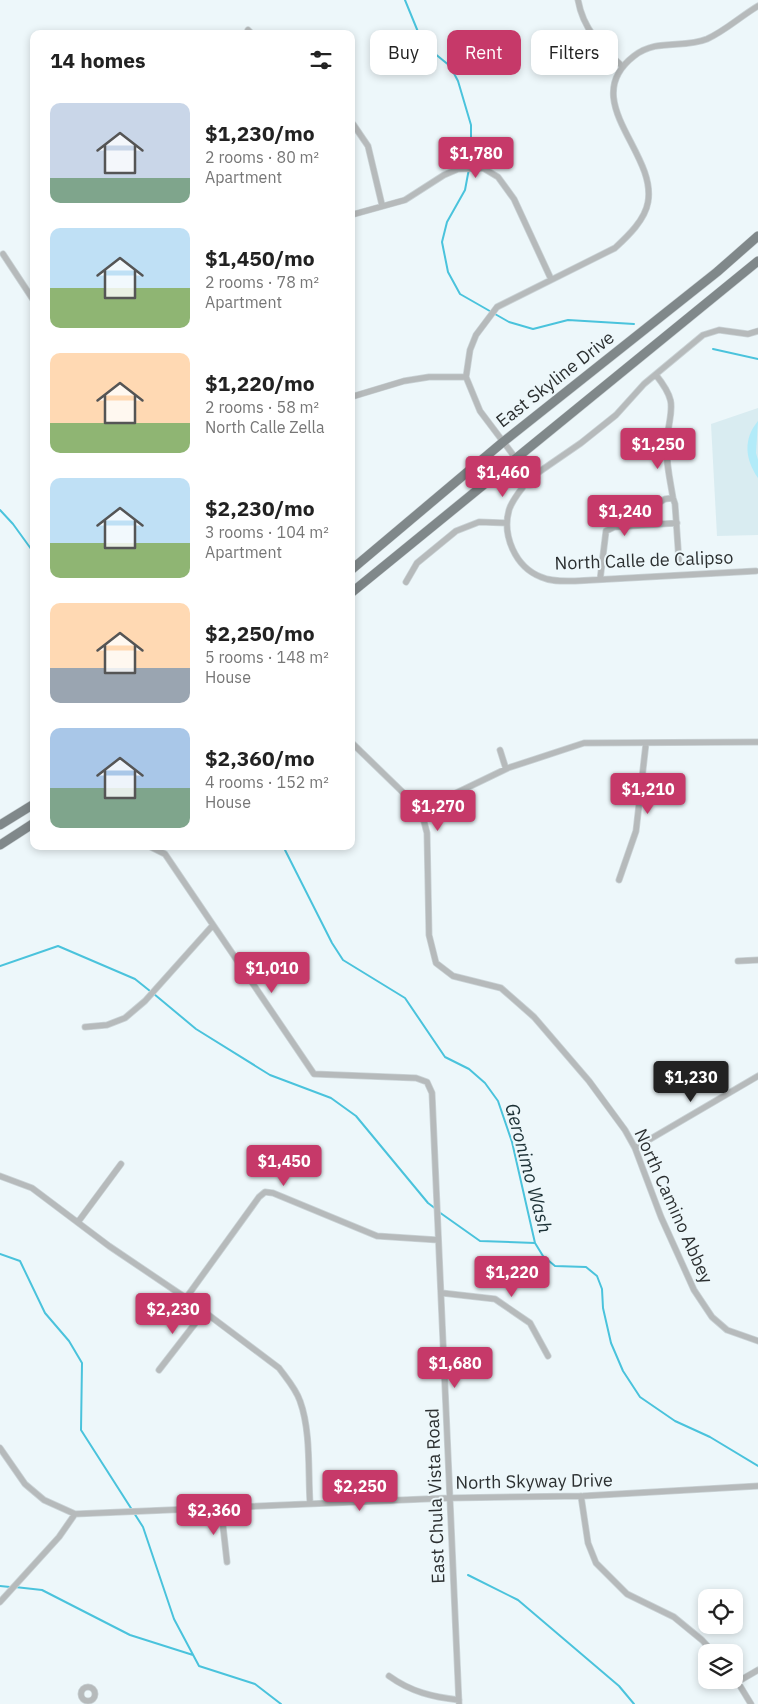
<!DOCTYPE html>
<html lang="en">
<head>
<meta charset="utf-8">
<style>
	body { margin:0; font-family:"IBM Plex Sans",sans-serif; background:#f6f6f6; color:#222; height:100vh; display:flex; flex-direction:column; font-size:19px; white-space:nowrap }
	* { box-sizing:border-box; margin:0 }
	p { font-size:16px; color:#767676 }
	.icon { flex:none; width:28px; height:28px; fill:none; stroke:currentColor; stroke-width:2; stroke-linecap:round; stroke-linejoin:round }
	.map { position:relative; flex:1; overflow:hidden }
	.drawer { position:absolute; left:30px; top:30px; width:325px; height:820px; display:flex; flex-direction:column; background:#fff; border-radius:10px; box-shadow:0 2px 8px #0003 }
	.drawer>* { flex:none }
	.top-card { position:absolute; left:370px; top:30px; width:312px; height:45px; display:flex; gap:10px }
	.tools { position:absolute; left:698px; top:1589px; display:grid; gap:10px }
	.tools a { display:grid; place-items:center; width:45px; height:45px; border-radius:10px; background:#fff; box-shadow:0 2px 8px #0003; font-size:25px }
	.price { position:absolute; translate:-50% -42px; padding:0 11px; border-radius:5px; background:#c63969; color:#fff; font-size:16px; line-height:32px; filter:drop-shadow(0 1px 2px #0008) }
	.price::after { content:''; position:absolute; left:50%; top:30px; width:15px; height:11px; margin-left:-8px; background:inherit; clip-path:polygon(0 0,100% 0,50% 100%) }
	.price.active { background:#222; color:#fff }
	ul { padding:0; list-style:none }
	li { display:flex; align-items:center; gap:15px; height:125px; padding:0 20px }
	li span { display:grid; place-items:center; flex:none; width:140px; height:100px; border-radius:10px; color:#555 }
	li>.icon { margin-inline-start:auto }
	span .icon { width:60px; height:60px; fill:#fffc; stroke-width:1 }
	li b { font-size:21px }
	h2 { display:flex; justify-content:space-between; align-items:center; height:60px; padding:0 20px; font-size:21px }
	.chip { padding:0 18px; border-radius:10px; background:#fff; box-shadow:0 2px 8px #0003; font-size:18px; line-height:45px }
	.chip.active { background:#c63969; color:#fff }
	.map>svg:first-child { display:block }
</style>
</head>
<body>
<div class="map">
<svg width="758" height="1704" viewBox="0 0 758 1704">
	<rect width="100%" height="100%" fill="#edf7fa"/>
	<path fill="#d9ecf1" d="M758,408V535L717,536L711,424Z"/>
	<path fill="#b2ebf9" d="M758,421L756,453L758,460V478C745,459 743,439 758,421Z"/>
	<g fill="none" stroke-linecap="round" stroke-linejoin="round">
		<path stroke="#4ac3dc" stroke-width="2" d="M405,0L423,44L450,66L458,81L471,125V158L465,190L447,222L442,242L448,272L460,294L509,322L533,329L568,320L634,324
			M713,349L758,359
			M0,510L13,524L34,553
			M283,846L332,943L343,960L405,998L445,1057L469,1069L485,1083L498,1101L512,1142L535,1243L543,1256L555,1266L586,1267L597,1276L602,1289L603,1308L611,1343L623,1371L640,1397L675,1421L710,1437L758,1466
			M0,966L58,946L135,979L150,991
			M154,994L196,1029L270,1075L331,1098L356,1116L428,1203L436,1209
			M439,1212L480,1241L535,1243
			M0,1254L20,1261L45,1313L69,1341L82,1363L81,1430L143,1527L174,1619L199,1666L255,1684L281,1704
			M468,1575L518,1600L619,1686L634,1704
			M0,1586L10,1587
			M15,1587L42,1590L130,1635L193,1655"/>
		<defs>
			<path id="street" d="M578,0C583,29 601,47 622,66
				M248,30L252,34
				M351,124H353L368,146L382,205
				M351,215L405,200L444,175L458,169L483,168L498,177L514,199L551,279
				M3,254L34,301
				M656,375C679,404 670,408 667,440C665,459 670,479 673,498L675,504L679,562
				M351,397L404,381L429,377H466
				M523 478a7 7 0 1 1 14 0a7 7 0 1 1-14 0Z
				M526,472L480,411L466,377L470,350L476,335L497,307L615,248C628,236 645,220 648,202C657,152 577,100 634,56C657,38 683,49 707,39C725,31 741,16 758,6
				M536,474L581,443L616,415L644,384L703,335L719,330L748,334L758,331
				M526,483C520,491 512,500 509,510C502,535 515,567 541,577C552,582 564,581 575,581L756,571
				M626,526L628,521L665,499L673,498
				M600,580L606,531L614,527L677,523
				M406,582L417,563L456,531L479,522L507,523
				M351,742L421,810L427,833L429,935L436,963L453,976L501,988L534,1017L589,1081L625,1130L635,1148L661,1217L694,1290L712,1317L727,1330L758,1341
				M500,750L506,769
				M421,810L508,768L584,743L758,742
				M149,846L165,854L314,1074L416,1078L427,1082L432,1093L459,1704
				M619,880L636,831L646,743
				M738,961L758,960
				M85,1027L107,1025L125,1018L145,1001L213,925
				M635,1148L758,1076
				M0,1176L32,1188L109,1246L186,1298L279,1368C287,1379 296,1389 300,1401C311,1431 308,1472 310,1503
				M78,1222L121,1164
				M442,1293L495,1299L530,1323L548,1356
				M186,1298L259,1197L265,1192L273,1193L377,1236L438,1240
				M159,1370L204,1312
				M0,1448L25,1484L44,1500L75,1514L449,1498L583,1496L758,1486
				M581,1496L588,1543L596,1563L627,1594L674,1617L702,1640L713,1652
				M221,1508L227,1562
				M0,1602L59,1537L75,1514
				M389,1676C411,1692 433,1697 459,1700
				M734,1676L751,1704
				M739,1681L758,1670
				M81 1694a7 7 0 1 1 14 0a7 7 0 1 1-14 0Z"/>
			<path id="primary" d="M351,570L503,442L717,272L758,236
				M351,593L758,261
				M0,825L34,804
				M0,845L34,823"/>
		</defs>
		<use href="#street" stroke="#cad3d6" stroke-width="7"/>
		<use href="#primary" stroke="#cad3d6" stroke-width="10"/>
		<use href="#street" stroke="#b6babb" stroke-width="5.5"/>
		<use href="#primary" stroke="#80888a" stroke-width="9"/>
	</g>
	<g text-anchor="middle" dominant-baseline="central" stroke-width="4" stroke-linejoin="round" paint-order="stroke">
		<g font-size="18" fill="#2c3031" stroke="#edf7fa">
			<text transform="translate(555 379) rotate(-38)">East Skyline Drive</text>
			<text transform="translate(644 560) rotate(-2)">North Calle de Calipso</text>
			<text transform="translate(674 1206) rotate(66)">North Camino Abbey</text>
			<text transform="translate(534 1481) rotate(-1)">North Skyway Drive</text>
			<text transform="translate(435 1496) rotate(-92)">East Chula Vista Road</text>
		</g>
		<g font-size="19" font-style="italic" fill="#1b3035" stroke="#edf7fa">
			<text transform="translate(529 1168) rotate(75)">Geronimo Wash</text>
		</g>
	</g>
</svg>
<div class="tools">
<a><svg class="icon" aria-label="locate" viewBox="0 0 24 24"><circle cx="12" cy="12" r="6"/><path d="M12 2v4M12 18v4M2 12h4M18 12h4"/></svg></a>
<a><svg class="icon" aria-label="layers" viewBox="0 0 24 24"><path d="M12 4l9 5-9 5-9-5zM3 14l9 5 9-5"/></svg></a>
</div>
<b class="price" style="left:476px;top:179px">$1,780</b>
<b class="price" style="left:658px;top:470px">$1,250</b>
<b class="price" style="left:503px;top:498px">$1,460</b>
<b class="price" style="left:625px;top:537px">$1,240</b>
<b class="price" style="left:648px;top:815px">$1,210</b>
<b class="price" style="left:438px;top:832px">$1,270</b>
<b class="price" style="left:272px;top:994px">$1,010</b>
<b class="price active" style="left:691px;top:1103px">$1,230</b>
<b class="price" style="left:284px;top:1187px">$1,450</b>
<b class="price" style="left:512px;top:1298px">$1,220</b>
<b class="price" style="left:173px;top:1335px">$2,230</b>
<b class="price" style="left:455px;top:1389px">$1,680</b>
<b class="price" style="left:360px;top:1512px">$2,250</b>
<b class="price" style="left:214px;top:1536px">$2,360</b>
<div class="top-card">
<a class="chip">Buy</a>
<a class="chip active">Rent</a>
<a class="chip">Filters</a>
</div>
<section class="drawer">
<h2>14 homes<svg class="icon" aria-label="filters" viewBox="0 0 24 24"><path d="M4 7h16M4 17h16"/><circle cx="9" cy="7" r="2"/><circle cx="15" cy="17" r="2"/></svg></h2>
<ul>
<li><span style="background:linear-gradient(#c9d6e8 75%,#7fa58c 0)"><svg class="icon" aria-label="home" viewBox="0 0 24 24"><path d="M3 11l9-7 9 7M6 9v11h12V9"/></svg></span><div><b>$1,230/mo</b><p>2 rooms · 80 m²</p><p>Apartment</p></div></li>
<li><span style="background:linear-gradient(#bfe0f5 60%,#8fb573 0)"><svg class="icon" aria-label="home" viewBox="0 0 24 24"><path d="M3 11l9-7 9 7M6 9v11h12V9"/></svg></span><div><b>$1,450/mo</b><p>2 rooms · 78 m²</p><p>Apartment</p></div></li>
<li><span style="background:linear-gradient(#ffd9b3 70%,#8fb573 0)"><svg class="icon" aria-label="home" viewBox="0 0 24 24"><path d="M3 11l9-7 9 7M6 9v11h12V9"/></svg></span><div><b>$1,220/mo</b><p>2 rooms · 58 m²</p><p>North Calle Zella</p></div></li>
<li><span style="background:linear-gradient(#bfe0f5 65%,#8fb573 0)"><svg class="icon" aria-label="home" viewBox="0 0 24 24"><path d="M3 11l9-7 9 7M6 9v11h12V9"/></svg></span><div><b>$2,230/mo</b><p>3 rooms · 104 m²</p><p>Apartment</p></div></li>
<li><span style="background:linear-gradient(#ffd9b3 65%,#9aa5b1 0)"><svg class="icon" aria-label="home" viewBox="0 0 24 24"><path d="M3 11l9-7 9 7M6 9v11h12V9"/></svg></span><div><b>$2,250/mo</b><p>5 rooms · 148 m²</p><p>House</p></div></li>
<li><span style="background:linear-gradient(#a9c7e8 60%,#7fa58c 0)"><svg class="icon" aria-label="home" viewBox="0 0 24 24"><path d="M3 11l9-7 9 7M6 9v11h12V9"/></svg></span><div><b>$2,360/mo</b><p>4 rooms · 152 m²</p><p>House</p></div></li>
</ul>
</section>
</div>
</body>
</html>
